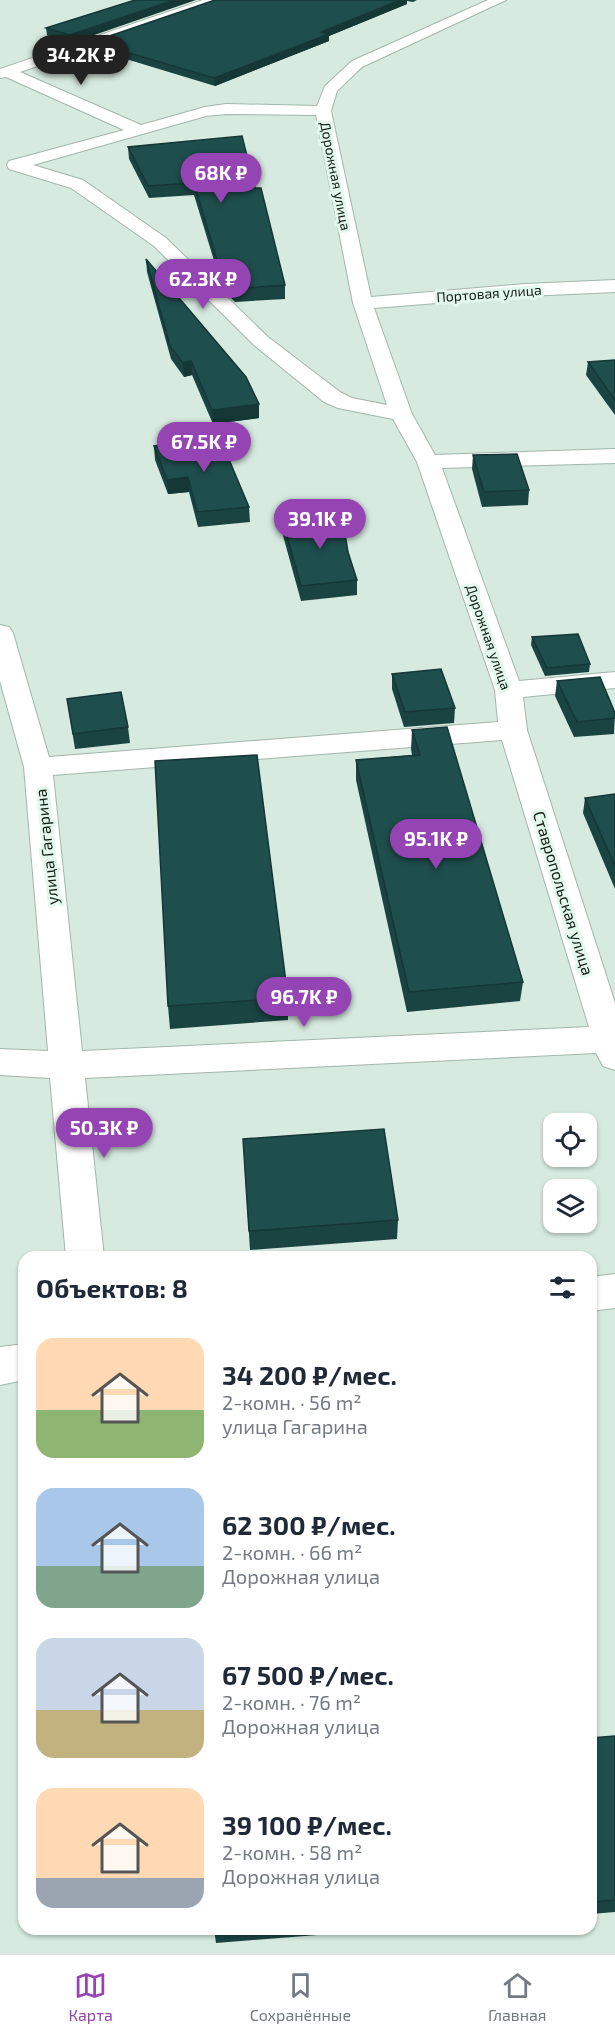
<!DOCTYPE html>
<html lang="ru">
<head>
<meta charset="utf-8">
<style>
	body { margin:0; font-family:"Exo 2",sans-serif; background:#f2f2f3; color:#1f2937; height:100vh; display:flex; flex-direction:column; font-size:22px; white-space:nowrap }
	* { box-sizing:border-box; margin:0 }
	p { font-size:20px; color:#747a83 }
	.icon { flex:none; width:33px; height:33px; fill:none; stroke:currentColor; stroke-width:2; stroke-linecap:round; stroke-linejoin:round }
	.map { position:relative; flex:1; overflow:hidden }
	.side { position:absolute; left:18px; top:1251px; width:579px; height:684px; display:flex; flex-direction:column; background:#fff; border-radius:18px; box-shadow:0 2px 4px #0004 }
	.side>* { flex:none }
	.tools { position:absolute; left:543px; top:1113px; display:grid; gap:12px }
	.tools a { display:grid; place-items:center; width:54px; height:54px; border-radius:12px; background:#fff; box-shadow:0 2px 4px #0004; font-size:30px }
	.price { position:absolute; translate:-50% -51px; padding:0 14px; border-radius:21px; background:#9544b3; color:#fff; font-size:20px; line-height:39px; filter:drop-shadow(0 2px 3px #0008) }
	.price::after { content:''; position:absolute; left:50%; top:36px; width:18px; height:14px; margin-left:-9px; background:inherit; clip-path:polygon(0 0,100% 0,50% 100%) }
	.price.current { background:#222; color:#fff }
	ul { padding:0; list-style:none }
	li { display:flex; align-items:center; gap:18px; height:150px; padding:0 18px }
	li span { display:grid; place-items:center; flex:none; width:168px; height:120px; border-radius:18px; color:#555 }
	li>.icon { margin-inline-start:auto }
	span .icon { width:72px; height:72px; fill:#fffc; stroke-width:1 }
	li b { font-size:26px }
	h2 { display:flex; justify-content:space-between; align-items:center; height:72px; padding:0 18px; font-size:26px }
	.tab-bar { display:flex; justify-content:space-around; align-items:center; height:84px; border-top:2px solid #e0e1e3; background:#fff; font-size:16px; color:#747a83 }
	.tab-bar a { display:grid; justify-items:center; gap:3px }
	.tab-bar .current { color:#9544b3 }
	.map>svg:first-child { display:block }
</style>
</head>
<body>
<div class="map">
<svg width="615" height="1953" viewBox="0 0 615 1953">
	<rect width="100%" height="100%" fill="#d6eadf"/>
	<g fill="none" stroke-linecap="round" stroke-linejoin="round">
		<defs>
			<path id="minor" d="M203,0H223L221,3L20,72L141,125L205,107L226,104L317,106L325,86L352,61L488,0H506L362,67L337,91L331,111L371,297L525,284L615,280V292L525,296L374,308L412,414L435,455L615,449V463L442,468L519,681L615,672V688L523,697L527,730L615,1003V1070L603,1066L596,1053L85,1078L104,1257H66L50,1078L0,1075V1049L48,1051L24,767L0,681V625L9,627L13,633L49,757L498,722L495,690L417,462L393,419L338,408L324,402L254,345L154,246L71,188L9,169L7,165L9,161L124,130L6,77L0,78V69ZM226,114L316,115L353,303L387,405L352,398L340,392L268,337L166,238L83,180L33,165L206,116ZM502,740L589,1027L82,1051L53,775Z
				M615,1274V1308L591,1311V1277Z
				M24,1344V1380L0,1385V1347Z"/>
		</defs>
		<use href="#minor" stroke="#a2b6ab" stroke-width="2"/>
		<use href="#minor" fill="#fff" fill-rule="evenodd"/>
	</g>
	<path fill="#1a4442" d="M135,0L71,43L47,35L46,28Z
		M215,0H417L413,2L407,1V4L329,36V41L215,86L93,49L92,42Z
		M128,147L255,188L285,285V299L235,302L223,290L194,195L149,198L129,159Z
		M146,259L259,418L213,424L192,375L184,377L171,359L147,272Z
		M615,360V415L586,375L588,362Z
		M154,446L249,507L250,522L198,527L189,492L168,494L155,460Z
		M473,455L529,490L528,505L482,507L472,469Z
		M282,518L348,552L357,580V595L301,601L282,532Z
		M532,637L590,664L589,672L545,676L531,645Z
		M392,674L455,708L454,723L404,727L392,689Z
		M557,681L615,713L614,734L574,737L555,696Z
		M67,699L128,727L130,743L75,749Z
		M412,730L523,982L520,1001L407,1012L356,780V760L412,755L411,749Z
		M615,794V889L583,813L585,798Z
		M288,998V1020L170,1029L168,1006Z
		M244,1158L398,1220L397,1239L250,1250Z
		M615,1736V1912L591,1914V1738Z
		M214,1929H394L216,1943Z"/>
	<path fill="#153736" d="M174,0H196L71,43L70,35Z
		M400,0H407V4L329,36V41L215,86L214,78L321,32Z
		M191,361L192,375L184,377L183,363Z
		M259,404V418L213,424L212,410Z
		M188,477L189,492L168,494L167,480Z"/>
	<path fill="#1e4f4d" stroke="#153736" stroke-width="1.5" d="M135,0H174L70,35L46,28Z
		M215,0H400L321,32L329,34L214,78L92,42Z
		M242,136L255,188H261L285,285L235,289L222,277L194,183L148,186L128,147Z
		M146,259L246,377L259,404L212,410L191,361L183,363L170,346Z
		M615,360V400L588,362Z
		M220,438L249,507L197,512L188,477L167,480L154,446Z
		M517,454L529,490L484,492L473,455Z
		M342,516L348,552L357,580L301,586L282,518Z
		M578,634L590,664L547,668L532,637Z
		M441,669L455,708L405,712L392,674Z
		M600,677L615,713V718L577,722L557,681Z
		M121,692L128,727L73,734L67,699Z
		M447,727L523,982L409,992L356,760L420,755L412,730Z
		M257,755L288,998L168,1006L155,761Z
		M615,794V866L585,798Z
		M384,1129L398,1220L249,1231L243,1139Z
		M615,1736V1900L591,1902V1738Z
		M214,1929H243L214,1931Z"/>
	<g text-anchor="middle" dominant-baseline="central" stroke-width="6" stroke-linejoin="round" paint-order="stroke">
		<g font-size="14" fill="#141c18" stroke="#e3f8ec">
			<text transform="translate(336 176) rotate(79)">Дорожная улица</text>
			<text transform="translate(489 293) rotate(-4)">Портовая улица</text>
			<text transform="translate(489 637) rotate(71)">Дорожная улица</text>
		</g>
		<g font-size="16" fill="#141c18" stroke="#e3f8ec">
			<text transform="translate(46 847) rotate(-96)">улица Гагарина</text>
			<text transform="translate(564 893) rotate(73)">Ставропольская улица</text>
		</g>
	</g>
</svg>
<div class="tools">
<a><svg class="icon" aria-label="locate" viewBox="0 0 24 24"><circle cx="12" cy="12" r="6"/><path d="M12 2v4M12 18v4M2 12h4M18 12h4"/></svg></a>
<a><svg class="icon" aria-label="layers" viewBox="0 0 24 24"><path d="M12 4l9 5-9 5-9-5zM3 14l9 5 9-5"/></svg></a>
</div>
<b class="price current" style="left:81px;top:86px">34.2K ₽</b>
<b class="price" style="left:221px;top:204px">68K ₽</b>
<b class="price" style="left:203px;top:310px">62.3K ₽</b>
<b class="price" style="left:204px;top:473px">67.5K ₽</b>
<b class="price" style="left:320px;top:550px">39.1K ₽</b>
<b class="price" style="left:436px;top:870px">95.1K ₽</b>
<b class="price" style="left:304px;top:1028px">96.7K ₽</b>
<b class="price" style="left:104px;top:1159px">50.3K ₽</b>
<section class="side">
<h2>Объектов: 8<svg class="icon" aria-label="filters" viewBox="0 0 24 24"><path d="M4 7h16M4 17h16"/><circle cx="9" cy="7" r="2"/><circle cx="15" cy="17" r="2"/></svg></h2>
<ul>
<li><span style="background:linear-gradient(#ffd9b3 60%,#8fb573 0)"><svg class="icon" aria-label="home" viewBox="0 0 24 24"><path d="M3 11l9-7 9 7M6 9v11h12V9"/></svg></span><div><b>34 200 ₽/мес.</b><p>2-комн. · 56 m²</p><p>улица Гагарина</p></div></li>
<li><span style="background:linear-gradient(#a9c7e8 65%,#7fa58c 0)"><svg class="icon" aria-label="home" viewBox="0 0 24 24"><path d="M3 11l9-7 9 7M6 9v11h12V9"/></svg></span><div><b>62 300 ₽/мес.</b><p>2-комн. · 66 m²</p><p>Дорожная улица</p></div></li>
<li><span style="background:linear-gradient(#c9d6e8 60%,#c2b280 0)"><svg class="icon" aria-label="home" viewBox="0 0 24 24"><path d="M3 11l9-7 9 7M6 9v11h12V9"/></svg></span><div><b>67 500 ₽/мес.</b><p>2-комн. · 76 m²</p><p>Дорожная улица</p></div></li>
<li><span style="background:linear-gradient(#ffd9b3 75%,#9aa5b1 0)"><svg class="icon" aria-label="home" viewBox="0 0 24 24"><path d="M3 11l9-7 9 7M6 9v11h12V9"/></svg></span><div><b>39 100 ₽/мес.</b><p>2-комн. · 58 m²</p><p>Дорожная улица</p></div></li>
</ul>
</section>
</div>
<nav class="tab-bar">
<a class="current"><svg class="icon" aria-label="map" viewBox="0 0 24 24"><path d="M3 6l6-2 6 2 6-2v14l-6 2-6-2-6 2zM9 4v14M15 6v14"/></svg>Карта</a>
<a><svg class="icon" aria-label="saved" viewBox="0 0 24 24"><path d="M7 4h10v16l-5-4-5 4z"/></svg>Сохранённые</a>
<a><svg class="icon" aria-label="home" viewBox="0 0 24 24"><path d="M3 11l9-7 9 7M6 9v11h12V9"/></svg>Главная</a>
</nav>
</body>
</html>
